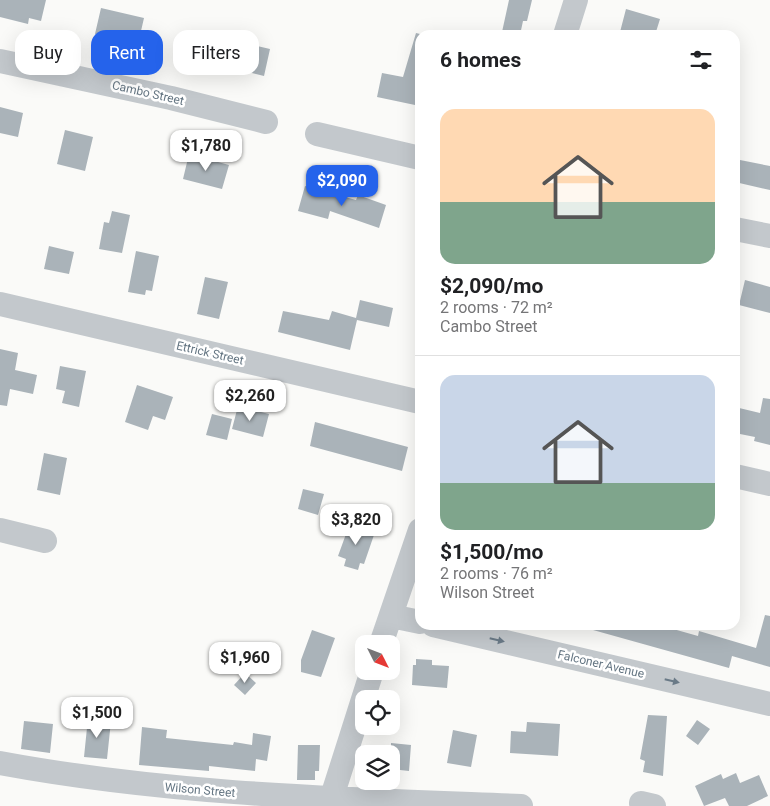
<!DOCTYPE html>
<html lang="en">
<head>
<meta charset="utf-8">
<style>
	body { margin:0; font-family:Roboto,sans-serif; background:#f2f2f2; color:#202124; height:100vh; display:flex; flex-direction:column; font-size:19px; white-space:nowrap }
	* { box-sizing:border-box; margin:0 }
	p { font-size:16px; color:#757577 }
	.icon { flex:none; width:28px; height:28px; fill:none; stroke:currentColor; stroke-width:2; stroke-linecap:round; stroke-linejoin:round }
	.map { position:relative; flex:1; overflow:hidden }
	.drawer { position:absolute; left:415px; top:30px; width:325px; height:600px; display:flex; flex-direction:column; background:#fff; border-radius:15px; box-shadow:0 5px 20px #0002 }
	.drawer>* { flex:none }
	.hud { position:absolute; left:15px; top:30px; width:325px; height:45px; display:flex; gap:10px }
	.needle { width:32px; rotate:132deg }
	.fabs { position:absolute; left:355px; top:635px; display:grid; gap:10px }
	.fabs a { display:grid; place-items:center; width:45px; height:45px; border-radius:10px; background:#fff; box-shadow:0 5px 20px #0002; font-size:25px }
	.price { position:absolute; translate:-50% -42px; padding:0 11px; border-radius:10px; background:#fff; color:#222; font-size:16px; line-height:32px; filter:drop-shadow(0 1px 2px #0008) }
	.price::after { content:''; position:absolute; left:50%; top:30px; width:15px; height:11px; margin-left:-8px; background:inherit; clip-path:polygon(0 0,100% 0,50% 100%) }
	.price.on { background:#2563eb; color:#fff }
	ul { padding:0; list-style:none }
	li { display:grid; align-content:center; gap:10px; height:265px; padding:0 25px }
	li+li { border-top:1px solid #e0e0e0 }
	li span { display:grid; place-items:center; height:155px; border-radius:15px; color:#555 }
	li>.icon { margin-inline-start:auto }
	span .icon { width:90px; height:90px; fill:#fffc; stroke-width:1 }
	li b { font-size:21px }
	h2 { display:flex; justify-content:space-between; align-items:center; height:60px; padding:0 25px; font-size:21px }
	.tag { padding:0 18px; border-radius:15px; background:#fff; box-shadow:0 5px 20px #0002; font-size:18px; line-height:45px }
	.tag.on { background:#2563eb; color:#fff }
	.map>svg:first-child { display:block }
</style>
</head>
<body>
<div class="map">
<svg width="770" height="806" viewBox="0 0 770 806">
	<rect width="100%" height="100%" fill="#fafaf8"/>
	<path fill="#aab3b9" d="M0,0H46L41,21L29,18L28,24L0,17Z
		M509,0H532L527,21H523L520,35L502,32Z
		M101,8L144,18L138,44L95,34Z
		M626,9L660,19L655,35H631L620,32Z
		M186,33L239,46L240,42L270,49L264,76L180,56Z
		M416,33L420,34V80L415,105L377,97L382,73L403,77Z
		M0,107L23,113L18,137L0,133Z
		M65,130L93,137L85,171L57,164Z
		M189,154L229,165L222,189L183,179Z
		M735,159L770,166V190L735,182Z
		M305,186L356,200L358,195L386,205L379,228L330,211L328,219L298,211Z
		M112,211L130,215L122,253L99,249L104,222L109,223Z
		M49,246L74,252L69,274L44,269Z
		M136,251L159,256L152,291L146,290L145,295L128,292Z
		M205,277L228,282L219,319L197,314Z
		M745,280L770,287V313L739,305Z
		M360,300L393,308L389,327L357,320L350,350L278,332L283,311L329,320L332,311L356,318Z
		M0,349L18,353L15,370L37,375L33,394L10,389L7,406L0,405Z
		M60,366L86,371L79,407L62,403L65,391L56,389Z
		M137,385L173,397L165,420L153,416L148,430L125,422Z
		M763,398L770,399V445L754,441L755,437L735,433V407L760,413Z
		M238,406L269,414L263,437L232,429Z
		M212,414L232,419L227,440L206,435Z
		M315,422L408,447L402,471L310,446Z
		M44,453L67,458L60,495L37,490Z
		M303,489L324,494L318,515L298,509Z
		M350,523L375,532L364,564L360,563L358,570L344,566L346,559L338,556Z
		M765,615L770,616V667L732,656L729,668L593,630V625H659L698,636L699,631L756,648Z
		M312,630L335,638L321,677L301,672V660Z
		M416,659L432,660V665L449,666L447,688L412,685L413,665H416Z
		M245,673L256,683L245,695L234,685Z
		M648,715L667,716L663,776L643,772L645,761L640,759Z
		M88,718L111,721L107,759L84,757Z
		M697,720L710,729L698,745L686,736Z
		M24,721L53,724L50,753L21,749Z
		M527,722L560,724L558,756L510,753L511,731L526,732Z
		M142,727L167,730L166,738L233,745L234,742L252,745L253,733L271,736L267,761L256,759L255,771L209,766V771L139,765Z
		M453,730L477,735L471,767L447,763Z
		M391,743L411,745L409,771L391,769Z
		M298,745H320L319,771H315V780H297Z
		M736,773L740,783L759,775L768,796L747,806H729L725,798L704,806L695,786L721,774L723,779Z"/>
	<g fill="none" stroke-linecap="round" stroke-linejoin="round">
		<path stroke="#c3c8cc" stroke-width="24" d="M565,35L576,0
			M0,61L171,98L266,122
			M317,134L420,158
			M735,229L770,236
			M0,304L420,402
			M735,476L770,484
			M0,530L45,541
			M391,616L420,622
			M433,625L770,704
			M381,644L420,530
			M0,763C172,795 346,799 521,806
			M641,803L654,806
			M329,806L372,671"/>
	</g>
	<defs><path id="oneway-solid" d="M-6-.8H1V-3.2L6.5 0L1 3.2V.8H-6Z" transform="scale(1.25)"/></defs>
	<g fill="#6a7a87">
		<use href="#oneway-solid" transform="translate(497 640) rotate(13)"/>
		<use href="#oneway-solid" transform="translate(672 681) rotate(13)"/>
	</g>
	<g text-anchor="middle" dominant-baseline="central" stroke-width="5" stroke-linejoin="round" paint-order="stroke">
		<g font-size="12" fill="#657683" stroke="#fff">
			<text transform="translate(148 93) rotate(13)">Cambo Street</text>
			<text transform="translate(210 353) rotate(13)">Ettrick Street</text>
			<text transform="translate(601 664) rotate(13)">Falconer Avenue</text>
			<text transform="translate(200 790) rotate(5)">Wilson Street</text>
		</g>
	</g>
</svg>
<div class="fabs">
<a><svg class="needle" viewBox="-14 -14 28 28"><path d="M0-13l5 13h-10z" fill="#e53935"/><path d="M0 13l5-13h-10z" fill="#757577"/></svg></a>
<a><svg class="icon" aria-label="locate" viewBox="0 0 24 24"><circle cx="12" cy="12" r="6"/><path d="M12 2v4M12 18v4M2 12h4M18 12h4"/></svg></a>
<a><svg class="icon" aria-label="layers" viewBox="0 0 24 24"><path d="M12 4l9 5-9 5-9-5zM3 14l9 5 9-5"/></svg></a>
</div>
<b class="price" style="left:206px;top:172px">$1,780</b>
<b class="price on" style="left:342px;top:207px">$2,090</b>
<b class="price" style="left:250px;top:422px">$2,260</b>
<b class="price" style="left:356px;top:546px">$3,820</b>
<b class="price" style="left:245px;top:684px">$1,960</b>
<b class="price" style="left:97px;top:739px">$1,500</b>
<div class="hud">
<a class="tag">Buy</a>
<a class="tag on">Rent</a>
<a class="tag">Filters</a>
</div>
<section class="drawer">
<h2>6 homes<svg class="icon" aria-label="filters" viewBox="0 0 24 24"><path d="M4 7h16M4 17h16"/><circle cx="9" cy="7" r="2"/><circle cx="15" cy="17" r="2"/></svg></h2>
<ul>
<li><span style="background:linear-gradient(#ffd9b3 60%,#7fa58c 0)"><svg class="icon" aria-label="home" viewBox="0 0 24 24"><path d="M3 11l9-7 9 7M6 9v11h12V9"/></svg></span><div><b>$2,090/mo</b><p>2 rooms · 72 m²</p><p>Cambo Street</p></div></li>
<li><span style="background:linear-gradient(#c9d6e8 70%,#7fa58c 0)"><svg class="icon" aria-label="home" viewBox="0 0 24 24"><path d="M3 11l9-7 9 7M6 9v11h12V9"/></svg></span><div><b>$1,500/mo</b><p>2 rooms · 76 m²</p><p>Wilson Street</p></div></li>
</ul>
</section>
</div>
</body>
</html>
